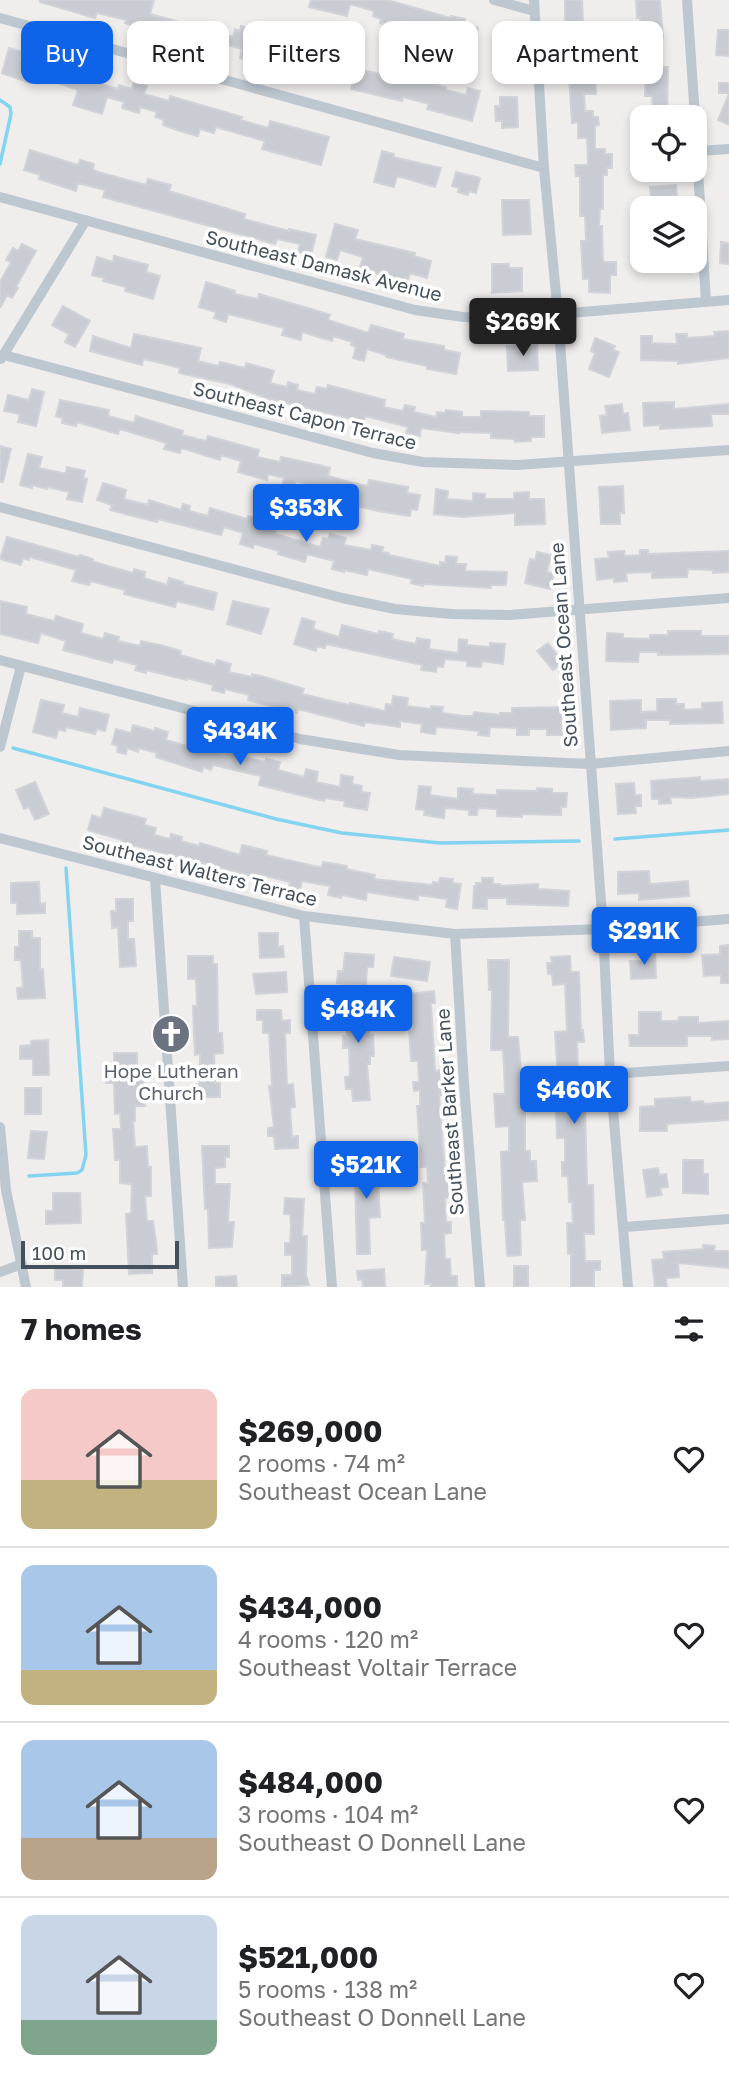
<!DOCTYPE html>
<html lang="en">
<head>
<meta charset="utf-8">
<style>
	body { margin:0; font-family:"Golos Text",sans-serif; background:#f2f2f2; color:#202124; height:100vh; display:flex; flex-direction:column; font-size:26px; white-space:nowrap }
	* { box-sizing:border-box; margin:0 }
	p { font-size:23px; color:#757577 }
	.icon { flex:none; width:38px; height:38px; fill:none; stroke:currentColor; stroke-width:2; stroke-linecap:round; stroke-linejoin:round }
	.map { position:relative; height:1287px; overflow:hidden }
	.panel { display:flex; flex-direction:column; background:#fff; flex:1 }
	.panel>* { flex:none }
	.hud { position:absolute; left:21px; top:21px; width:688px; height:63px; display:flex; gap:14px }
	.buttons { position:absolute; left:630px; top:105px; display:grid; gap:14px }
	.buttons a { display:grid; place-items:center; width:77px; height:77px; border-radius:14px; background:#fff; box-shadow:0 4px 10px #0003; font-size:35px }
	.scale { position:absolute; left:21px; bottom:18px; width:158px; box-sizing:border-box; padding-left:7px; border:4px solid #44505c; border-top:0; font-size:19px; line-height:24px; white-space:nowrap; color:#44505c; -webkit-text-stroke:5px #fff; paint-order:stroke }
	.price { position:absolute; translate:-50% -60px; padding:0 16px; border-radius:7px; background:#0f63e8; color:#fff; font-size:23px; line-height:46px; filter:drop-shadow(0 2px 4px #0008) }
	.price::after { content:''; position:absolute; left:50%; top:42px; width:21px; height:16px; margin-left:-10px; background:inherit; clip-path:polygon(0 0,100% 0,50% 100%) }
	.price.selected { background:#222; color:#fff }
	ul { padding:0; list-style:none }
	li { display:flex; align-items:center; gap:21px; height:175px; padding:0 21px }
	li+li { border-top:2px solid #e0e0e0 }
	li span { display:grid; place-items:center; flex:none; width:196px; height:140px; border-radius:14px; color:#555 }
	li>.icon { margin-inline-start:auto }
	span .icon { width:84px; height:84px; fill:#fffc; stroke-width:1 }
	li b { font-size:30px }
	h2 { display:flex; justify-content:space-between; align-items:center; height:84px; padding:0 21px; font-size:30px }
	.pill { padding:0 24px; border-radius:14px; background:#fff; box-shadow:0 4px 10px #0003; font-size:24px; line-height:63px }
	.pill.selected { background:#0f63e8; color:#fff }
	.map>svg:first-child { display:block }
</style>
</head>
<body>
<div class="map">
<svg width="729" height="1287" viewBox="0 0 729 1287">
	<rect width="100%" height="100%" fill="#f0eded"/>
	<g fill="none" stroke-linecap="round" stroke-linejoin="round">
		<path stroke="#83d4f0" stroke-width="3.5" d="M0,100L10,107L11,114L0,164
			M13,748L276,819L342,833L440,843L579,841
			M615,839L729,830
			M29,1176L77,1173L82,1170L86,1155L66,868"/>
	</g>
	<path fill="#c9ccd2" stroke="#d1d3d9" stroke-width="2" d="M40,0H154L150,14L233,37L235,29L240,31L241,26L252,29L250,34L261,36L260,39L279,44L282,33L301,39L297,51L320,57L322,50L335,54L333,62L351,66L352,62L363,65L362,70L394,77L395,71L424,81L425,77L436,80L435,84L446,88V90L466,95L468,88L480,91L472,121L427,109L429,104L403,97L402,101L351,89L353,82L329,76L328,82L314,79L315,76L240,58L242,49L219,43L217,51L133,28L134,26L125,23L126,20L97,13L95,18L40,2Z
		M311,0H387L451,18V16L465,19L464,24L478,28L474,43L468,41L466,47L456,44L458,39L417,30L418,27L400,21V24L392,21L390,26L380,23L381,19L373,16L374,11L350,4L347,16L309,7Z
		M565,0H582L583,22H565Z
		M636,0H660L663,38H659L660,67H668L667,117H653L652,96H645L646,76H650V59H635V43H640V17L637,18Z
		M718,30H729V56L716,55Z
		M569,37L586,38L585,73H595L596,94H584L585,111H593V117H598L599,125L595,126V149H605V154H612V168H607V175H603V209H600L599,226H602L603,262H616V275H610V293L589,292V279H583L581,241H586L585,216H580V176H576L575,165H588L587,138H578V122L572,123L568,60Z
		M9,48L22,52L20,60L43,66L45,58L99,73L96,82L118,89L119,85L132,89L134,82L147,86L144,94L169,101L170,96L242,117L241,120L268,128L270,121L329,137L321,165L262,149L265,141L216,127L214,133L200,129L198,136L183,132L163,125L164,120L155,117L157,112L140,107L139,113L122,108L124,102L107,97L102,114L73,105L78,90L32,74L30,83L2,73Z
		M719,83H729V93H719Z
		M729,94V125L718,120Z
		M500,97H517L518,127L502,128V121H496L495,106H500Z
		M30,150L78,165L80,160L94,164L93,169L98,172L146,185L148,179L171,185L169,191L245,214L244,219L289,231V229L316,235L311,255L298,252L300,244L277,239L275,244L103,197L105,190L78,183L76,191L39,179L40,175L24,170Z
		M382,151L394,154L393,157L441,168L435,187L397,176L394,187L374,182Z
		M456,172L480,178L476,193L469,191L468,195L458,192L459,188L452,186Z
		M676,185L677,196H670L671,206L652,208L650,187Z
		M502,200H529L531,234L503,235Z
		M335,224L358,230L355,239L415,253L414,256L431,261L427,278L410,273L407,283L373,273L374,271L360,267L363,257L340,250L337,260L326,257Z
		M721,242L729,243V264L720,263Z
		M22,244L36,251L16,287L18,288L12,298L7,295L0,308V282L11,262L6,260L13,248L18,251Z
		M114,256L148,265L146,272L160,276L153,299L125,291L126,287L103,281L104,278L92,275L97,257L113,262Z
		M492,264H509V268H522V291L492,293Z
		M206,282L235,291L234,294L258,299L259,294L308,308L330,315L328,320L368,333L371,325L404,334L403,339L444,346V350L460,353L456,374L427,369V366L386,357V355L367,349L364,361L353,358L356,347L351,345L352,342L333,336L332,341L302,332L301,340L282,335L284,328L228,314L226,322L214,318L216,312L199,307Z
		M63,306L90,321L75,347L65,342L69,334L52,325Z
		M729,331V358L678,364V361L641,360V336H652V343L677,344L676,334H687V338L715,336L714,332Z
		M134,334L201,348L198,361L218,366L220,362L245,368L246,363L274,371L270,383L287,387L288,382L298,385L297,390L315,394L317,387L327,389L328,385L385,400L384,407L403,411L405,405L415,407L414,412L436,417L437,412L445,413L446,410L462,412V417H481V411L529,412V416H544V437H531V441L515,442L514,439L491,438V433L459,432V433L421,428L420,436L406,433L408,427L365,416L364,422L269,399L230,384L179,373L180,368L157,362L143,359L142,365L90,351L93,336L131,348Z
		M595,338L615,346L613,350L619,352L609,377L589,369L595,353L591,351Z
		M537,344L538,370L508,371L507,346Z
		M32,389L44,392L36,426L18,422L20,414L4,411L8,395L29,400Z
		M60,400L109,410L108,416L134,423L136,416L183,431L182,435L206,441L208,436L259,450L257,457L280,462L281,457L319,465L330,468L328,476L353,483L368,486L369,480L408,487L407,493L420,495L417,510L411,509L410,516L378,511L357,506L358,501L339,497L338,501L330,498L328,503L321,501L322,496L311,493L313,486L296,481L294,486L283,483L284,478L268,474L267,480L238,472L241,461L221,455L220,460L181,448L180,453L164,449L166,443L120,429L118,434L77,422L76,426L62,423L63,418L56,416Z
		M674,402V409L729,404V414H711L712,426L660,429V425L644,426L643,403Z
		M622,404L623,414L628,413L630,430L602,433L600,416L607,415L605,406Z
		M0,446L11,449L3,482H0Z
		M28,454L42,457L39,468L62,473H66L67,467L85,471L83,478L87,479L82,502L67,499L69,492L48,487L47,489L32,485V488L20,485Z
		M103,483L126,490L124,499L148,505L149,500L181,510L183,504L190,506L189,511L208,516L210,508L247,519L248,516L277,524L275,534L320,547L323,538L328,539L330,534L346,538L344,545L371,550L372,545L383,547L382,552L389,553V555L440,566V562L445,563L446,556L457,557L456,564H466L465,571L507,572L506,585H491V588L424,584L423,586L411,583L412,579L368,569L367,575L344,570V572L332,569L334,561L307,554L305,562L278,554L279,551L254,544L253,548L240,544L243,533L224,527L221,535L158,519L157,522L110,510L112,505L97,500Z
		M623,486L624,513H620V524H601L599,487Z
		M436,489L448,491L447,499L473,501V493L485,494V499H514V493L529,492V499H544L545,524L515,525V513L462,517L434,514Z
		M7,537L79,557L80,555L93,559L92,561L108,566L133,573L134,569L145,572L144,578L167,585L169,578L183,582L182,584L217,593L213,610L177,601L175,607L124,594L125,590L90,581L89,585L72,581L76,570L30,557L29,560L23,558L21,565L0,559Z
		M640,550H648V554L729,551V572L713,573V570L688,569L687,577L652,578V572L626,573L627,581L614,582V578L597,580L595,559L609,558L608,552L624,551L625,556L640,555Z
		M537,552L551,555L547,572L554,573L550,589L525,583L530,559L535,560Z
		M0,601L27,607L26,614L54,621L56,616L83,624L81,633L103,639L105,633L119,637L118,641L140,646L141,641L164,646L181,651L180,655L215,665L217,660L231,664L229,672L252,677V674L265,677L304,689L302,694L349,705L350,703L385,711L386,704L392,705L393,696L408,698L407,706L431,709V706L443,707L442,713L465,716H473L474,712L500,715V713H512V708L566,707V720H561L562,735H547V729H529V735H517V728L490,727L489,736L478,735L479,731L452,728L436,727L435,734L421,732L422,724L400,721V727L365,722L364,726L298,709L297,713L248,700L249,695L225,689L224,693L212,690L213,685L187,678V680L146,670V673L135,670L137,665L114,659L112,663L63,650L66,641L41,633L38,643L0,634Z
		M233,601L269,609L261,634L227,624Z
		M302,618L315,622L313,629L339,637L342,625L378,634L379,631L393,634L392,639L416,644L417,638L430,640L429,649L458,653L459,639L467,640V645L490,647V643L505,644L503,664L482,661L481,667L467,666V661L445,659L443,667L437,666L436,672L421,670L422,665L326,644L325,648L317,646L316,651L294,644Z
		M668,631H701V636H729V654L658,655V652H639L638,662L606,661L607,633L623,634V638L650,639V635H668Z
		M548,643L563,662L553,670L537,651Z
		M657,699H676V704H684V710L702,709V703L722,702L723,723L670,724V720H646V728L611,730L610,701L641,700V712L657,711Z
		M41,700L64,705L62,713L78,717L80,708L109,715L105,731L97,729L95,734L66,727L65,731L58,729L56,738L33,732Z
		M133,725L154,731L155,728L168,732L166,740L190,747L192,741L204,745L203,749L225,755L227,747L242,751L240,756L265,762L266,759L280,762L278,770L304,777L306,769L318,772L316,782L340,787L341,775L353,777L352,784L362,786L361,792L370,793L367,810L344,806L345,801L325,798L324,801L259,785L261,776L213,765L211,770L203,767L202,772L156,757L157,753L139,748L138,752L127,748L126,754L117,752L118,746L112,744L116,729L131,733Z
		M700,777V781L729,779V794L692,798L670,797L671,803L659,804V799H652L651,781Z
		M35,782L49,814L35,820L29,807L24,809L16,790Z
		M634,783L635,795H641V806H635L636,813L618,814L616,784Z
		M419,786L431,787L430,795L458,799V788L473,789L472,794L497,795V790L537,791V788L552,789V793H567L566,807H561V815L522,814V817L497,816V809L478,808L477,815H469V810L445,808L444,818L424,815L425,810L416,809Z
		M104,808L146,819L144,825L156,828L154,835L170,839L171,834L182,837L181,841L199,846L200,843L240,855L242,845L267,851L266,855L314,866L322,867L323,862L347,866L346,869L375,875L374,879L432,885L433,882L439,883L440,878L453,879L452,883L461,884L457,909L446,907L447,899L418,895V900L367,892L366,900L342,895L341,898L328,895L330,886L302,881L300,889L289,887L290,882L261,875L260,878L121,842L122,840L88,830L92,815L101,818Z
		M649,871L650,884L688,881L689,896L639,900V893L618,894V872Z
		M482,878H493V884H500V886L538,884V889L569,891L568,906L507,904V898H487V909L473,908L474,886H476V883H482Z
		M39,882L40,904L45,903V913L17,914V903H11V883Z
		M116,899H133V921H128V939H134L136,966L120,967L118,927L112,928L111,911H116Z
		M19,931H32V938H40V970L43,969L45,998L18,999L17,988L23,987L21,960H15V947H19Z
		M259,933H278V947L283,946L284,957L260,958Z
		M729,945V983H721V975L704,976L702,955L720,954V946Z
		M643,952H655L656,978L631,979L630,961H643Z
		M345,953L374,955L373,967H367L366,986L337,983L338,971H343Z
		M188,956H213V964H217L218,1033H222L223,1053L214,1054L215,1083H220V1097H196V1084H200V1054L195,1055L194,1036L193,1006H197L196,979H188Z
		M570,956L571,972H579L581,1031L583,1030L584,1042H577L578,1070H583V1081H572L573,1108L585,1107L587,1185H593L594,1234H584L585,1261H600V1270H594V1287H571V1254H568L567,1223H573L572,1202H569L568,1176H562V1162H565V1138H557L556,1109H560L555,1032L567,1031L565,984L553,985L552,974H548L547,963H552L551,957Z
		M394,957L430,962L427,981L391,976Z
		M488,960H509L508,1037H518L525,1114V1151H530V1161H536L537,1181L522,1182L525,1220H520L521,1255L507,1256L505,1220H503L501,1152L509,1151V1126L496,1127L494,1094H505L504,1067L503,1050H491L492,990H489Z
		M286,972L287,992L256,994L253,974Z
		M434,991L435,1003H431L435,1071L441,1070L442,1095H439L446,1182H450V1198H445L446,1222H451V1233L444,1234L445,1259H450L451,1276H457V1287H431V1284H425L427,1250H422L421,1223H425L423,1183H428L427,1167H421L417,1106H420V1090L414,1091L413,1082H419L418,1061H411L409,1030H412L409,994Z
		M372,998L373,1016H369V1035H373L374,1056H370V1064H367L370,1100L353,1101L352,1089H346L345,1077L350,1076L349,1048H343V1036H347L346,1016H342L341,999Z
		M257,1010H281L282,1021L290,1020V1033H285L287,1085L293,1084L295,1107L290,1108L292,1137L298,1136V1148L275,1149L274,1136H268V1128L274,1127L269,1086H272L269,1033H263V1020H257Z
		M639,1012H661V1021H678L679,1017H698V1023L729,1021V1039L712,1040V1036H687V1046H630L629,1035H639Z
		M48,1040L49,1075H33V1059H20V1046L31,1045V1041Z
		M114,1053H137V1070H143L145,1106H135V1121H133L135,1147L147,1146L148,1167H151V1196H145L147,1221H153L156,1242L157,1254H152V1273L129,1274L126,1214L131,1213L132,1184L120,1183V1160H115L113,1129H121L120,1113L115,1114L114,1083H106V1071H114Z
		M25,1088H41V1114H25Z
		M690,1097L691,1102L703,1101L704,1104L729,1102V1120L667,1124V1131H640V1107L655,1106V1099Z
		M31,1131L47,1132L44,1159L28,1158Z
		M202,1146H229V1157H225V1167L215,1168V1184H230L228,1222H234L232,1247L209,1248L208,1209H205Z
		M683,1160H703V1174H708V1194L683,1193Z
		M377,1161L380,1217L369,1218L370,1254H357L355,1180H352L351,1169H355L354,1162Z
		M658,1168L659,1175L666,1174L668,1187L660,1188L662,1195L647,1197L643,1170Z
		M53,1193H80L81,1223L46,1224V1211H53Z
		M285,1198L304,1199L302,1236H307L306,1275L309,1285L282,1287V1275H292V1255H285V1243H290L291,1224L290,1214H284Z
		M703,1245L715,1246L714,1251H729V1268L678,1263L679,1277L666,1278L667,1287H655L652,1260L664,1259L663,1252L703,1249Z
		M514,1266H528V1287H514Z
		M55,1267L83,1269L82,1287H63V1280H55Z
		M384,1269L385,1287H363L362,1279L358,1280L357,1271Z
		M236,1276L237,1287H216V1277Z"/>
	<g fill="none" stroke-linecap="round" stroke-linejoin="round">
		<path stroke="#bdc7d0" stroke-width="10" d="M494,0L534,11
			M534,0L544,168L558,315L603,929L610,1074L628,1287
			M687,0L695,117
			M0,18L544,168
			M695,120L706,302
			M697,151L729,149
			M0,197L415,310L463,317L507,318L729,300
			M4,355L373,453L423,462L517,465L729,450
			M1,359L86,220
			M0,507L342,598L395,609L452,614L509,615L729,598
			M0,660L300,739L399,755L590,764L729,751
			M0,747L21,666
			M0,838L304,916L455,934L603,929L729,919
			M155,879L183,1287
			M304,916L332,1287
			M455,934L464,1084L480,1287
			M610,1074L729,1066
			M0,1127L6,1190L26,1287
			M625,1227L729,1219
			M0,1272L22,1264"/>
	</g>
	<defs>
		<symbol id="church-disc" viewBox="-11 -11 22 22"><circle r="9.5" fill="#6b7280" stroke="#fff"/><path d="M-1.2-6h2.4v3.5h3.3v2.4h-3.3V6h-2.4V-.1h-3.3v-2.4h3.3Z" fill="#fff"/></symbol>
	</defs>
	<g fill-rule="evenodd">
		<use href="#church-disc" x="149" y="1012" width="44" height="44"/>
	</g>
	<g text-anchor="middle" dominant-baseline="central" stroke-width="7" stroke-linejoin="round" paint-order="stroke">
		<g font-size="19" fill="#44505c" stroke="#fff">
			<text transform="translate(324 265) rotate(14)">Southeast Damask Avenue</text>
			<text transform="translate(305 415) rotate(14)">Southeast Capon Terrace</text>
			<text transform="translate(563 645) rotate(-94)">Southeast Ocean Lane</text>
			<text transform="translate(200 870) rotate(14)">Southeast Walters Terrace</text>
			<text transform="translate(449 1112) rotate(-94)">Southeast Barker Lane</text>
		</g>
		<g font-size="19" fill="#5b616d" stroke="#fff">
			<text x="171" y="1070">Hope Lutheran<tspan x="171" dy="22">Church</tspan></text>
		</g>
	</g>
</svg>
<div class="buttons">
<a><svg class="icon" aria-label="locate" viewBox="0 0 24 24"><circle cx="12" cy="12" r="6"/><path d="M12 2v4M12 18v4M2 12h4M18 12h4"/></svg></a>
<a><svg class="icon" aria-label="layers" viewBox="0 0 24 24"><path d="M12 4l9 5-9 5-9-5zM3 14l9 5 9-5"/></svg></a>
</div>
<div class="scale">100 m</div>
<b class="price selected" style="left:523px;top:358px">$269K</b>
<b class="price" style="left:306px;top:544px">$353K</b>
<b class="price" style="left:240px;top:767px">$434K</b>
<b class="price" style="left:644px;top:967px">$291K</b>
<b class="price" style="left:358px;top:1045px">$484K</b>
<b class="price" style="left:574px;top:1126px">$460K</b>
<b class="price" style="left:366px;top:1201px">$521K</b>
<div class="hud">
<a class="pill selected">Buy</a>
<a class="pill">Rent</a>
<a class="pill">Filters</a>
<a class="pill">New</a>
<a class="pill">Apartment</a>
</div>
</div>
<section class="panel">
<h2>7 homes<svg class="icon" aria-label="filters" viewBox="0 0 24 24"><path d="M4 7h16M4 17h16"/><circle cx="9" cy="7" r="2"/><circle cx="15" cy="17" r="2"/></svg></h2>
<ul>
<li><span style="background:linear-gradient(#f6c9c9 65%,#c2b280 0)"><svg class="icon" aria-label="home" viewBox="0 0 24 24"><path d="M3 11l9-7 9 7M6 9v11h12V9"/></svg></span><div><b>$269,000</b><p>2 rooms · 74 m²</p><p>Southeast Ocean Lane</p></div><svg class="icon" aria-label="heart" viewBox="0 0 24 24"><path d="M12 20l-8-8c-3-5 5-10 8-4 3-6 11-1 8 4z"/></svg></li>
<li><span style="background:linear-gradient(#a9c7e8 75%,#c2b280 0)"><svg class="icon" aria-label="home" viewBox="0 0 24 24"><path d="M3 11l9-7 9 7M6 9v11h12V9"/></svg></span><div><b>$434,000</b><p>4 rooms · 120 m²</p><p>Southeast Voltair Terrace</p></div><svg class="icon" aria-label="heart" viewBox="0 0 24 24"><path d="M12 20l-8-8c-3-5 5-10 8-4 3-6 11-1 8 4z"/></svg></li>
<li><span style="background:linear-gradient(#a9c7e8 70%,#b9a48a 0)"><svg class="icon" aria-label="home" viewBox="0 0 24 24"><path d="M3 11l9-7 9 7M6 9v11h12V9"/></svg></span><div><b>$484,000</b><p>3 rooms · 104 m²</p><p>Southeast O Donnell Lane</p></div><svg class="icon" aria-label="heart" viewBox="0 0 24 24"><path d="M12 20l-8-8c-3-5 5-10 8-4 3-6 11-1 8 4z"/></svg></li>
<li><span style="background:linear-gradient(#c9d6e8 75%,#7fa58c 0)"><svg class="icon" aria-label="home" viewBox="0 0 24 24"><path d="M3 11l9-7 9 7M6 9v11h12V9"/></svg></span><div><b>$521,000</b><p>5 rooms · 138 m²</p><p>Southeast O Donnell Lane</p></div><svg class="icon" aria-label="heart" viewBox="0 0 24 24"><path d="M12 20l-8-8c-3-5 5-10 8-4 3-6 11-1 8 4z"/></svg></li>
</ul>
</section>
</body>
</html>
